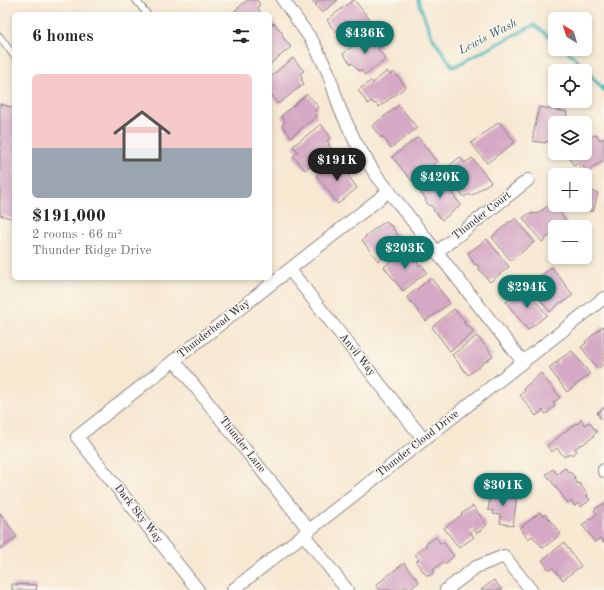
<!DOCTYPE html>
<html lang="en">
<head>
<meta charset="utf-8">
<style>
	body { margin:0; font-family:"Old Standard TT",serif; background:#f6f6f6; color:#222; height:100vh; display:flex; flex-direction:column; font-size:15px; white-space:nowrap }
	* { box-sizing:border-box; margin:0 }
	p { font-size:13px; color:#767676 }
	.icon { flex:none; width:22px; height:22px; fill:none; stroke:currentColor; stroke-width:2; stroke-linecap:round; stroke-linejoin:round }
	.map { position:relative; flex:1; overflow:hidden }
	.side { position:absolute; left:12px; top:12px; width:260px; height:268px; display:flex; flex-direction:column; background:#fff; border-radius:6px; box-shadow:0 2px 6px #0003 }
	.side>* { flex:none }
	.needle { width:26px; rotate:322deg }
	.controls { position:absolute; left:548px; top:12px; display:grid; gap:8px }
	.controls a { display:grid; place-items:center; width:44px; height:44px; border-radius:6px; background:#fff; box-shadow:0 2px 6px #0003; font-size:20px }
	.price { position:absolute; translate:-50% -34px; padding:0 9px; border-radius:14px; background:#0f766e; color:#fff; font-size:13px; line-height:26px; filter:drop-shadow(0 1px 2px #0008) }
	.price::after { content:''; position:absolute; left:50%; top:24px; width:12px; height:9px; margin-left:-6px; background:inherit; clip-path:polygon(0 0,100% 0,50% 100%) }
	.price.current { background:#222; color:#fff }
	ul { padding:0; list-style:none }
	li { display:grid; align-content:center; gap:8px; height:212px; padding:0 20px }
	li span { display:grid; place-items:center; height:124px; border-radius:6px; color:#555 }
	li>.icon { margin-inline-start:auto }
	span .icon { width:72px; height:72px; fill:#fffc; stroke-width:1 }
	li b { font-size:17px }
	h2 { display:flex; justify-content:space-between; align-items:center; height:48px; padding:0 20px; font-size:17px }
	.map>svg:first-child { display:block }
</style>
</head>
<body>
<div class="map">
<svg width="604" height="590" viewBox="0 0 604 590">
	<rect width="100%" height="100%" fill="#fbf7ec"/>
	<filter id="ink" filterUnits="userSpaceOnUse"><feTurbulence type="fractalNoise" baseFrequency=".025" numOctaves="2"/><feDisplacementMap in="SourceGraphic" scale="8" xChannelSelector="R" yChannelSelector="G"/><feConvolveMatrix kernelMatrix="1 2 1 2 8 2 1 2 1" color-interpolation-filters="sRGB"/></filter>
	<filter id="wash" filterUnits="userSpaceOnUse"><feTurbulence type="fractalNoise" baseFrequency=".012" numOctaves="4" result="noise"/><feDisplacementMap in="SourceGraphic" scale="16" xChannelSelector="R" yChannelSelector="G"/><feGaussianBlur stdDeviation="0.9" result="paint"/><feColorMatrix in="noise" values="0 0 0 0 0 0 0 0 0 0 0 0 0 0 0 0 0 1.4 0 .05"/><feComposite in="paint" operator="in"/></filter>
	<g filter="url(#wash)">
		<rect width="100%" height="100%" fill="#f7e8d2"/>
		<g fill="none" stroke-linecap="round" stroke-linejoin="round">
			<path stroke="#44b4bd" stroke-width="3.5" d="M418,0L432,37L453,67L534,25L555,41
				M565,49L572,55L604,90"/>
		</g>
		<g id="blocks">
			<path fill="#d5a9c5" d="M247,0H257L260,5L257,8L262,14H231Z
				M312,0H338L322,13L315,5L317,4L316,2L314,3Z
				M353,0H354L372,22L345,43L337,30L335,32L327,20Z
				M274,23L283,34L282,36L291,47L270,64V26Z
				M367,35L372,41L376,38L382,46L378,49L386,59L365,75L361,70L359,71L354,65L352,63L351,64L343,54Z
				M293,58L304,71L300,74L303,78L301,79L304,84L278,104L270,93V77Z
				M387,71L390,75L394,72L406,87L379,107L376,103L374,104L372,101L368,104L358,90L371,81L373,83Z
				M307,94L319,107L315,110L317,113L316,115L317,116L291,137L282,125L285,122L281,116Z
				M0,104L14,108V219L0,215Z
				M399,105L417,128L391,148L382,136L381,138L372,126Z
				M539,107L567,112L565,123H555V144L546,141V143L532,141Z
				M499,122L515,142L487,163L471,143Z
				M321,124L331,138L327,141L330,144L328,145L332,149L305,170L293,156L298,152L293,146Z
				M596,134L600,140L604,138V160L586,171L583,166L581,167L579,163L574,166L568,156L569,155L568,153H585V141Z
				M418,137L437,162L412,181L392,157Z
				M460,157L465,163L472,158L491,182L471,196L469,194L464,197L448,176L454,171L450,165Z
				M334,160L348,175L357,188L338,204L316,175Z
				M439,177L461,205L442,220L433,210L434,209L431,205L429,206L425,200L426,199L420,192Z
				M585,184L591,186L590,190L598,193L593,212L569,205H585Z
				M552,203L567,222L560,227H555V231L542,242L523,218L530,213L532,215V213L538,214V213Z
				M516,218L534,242L511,261L492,237L510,221L511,222Z
				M386,221L390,226L391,225L402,242L378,261L362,240L366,237L365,236Z
				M487,239L509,267L490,282L479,269V268L477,264L475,265L468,253Z
				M407,249L419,262L417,263L419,266L421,264L427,272L403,291L384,267Z
				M552,267L573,295L562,303L561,302L550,312L529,285Z
				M431,278L450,303L426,321L407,297Z
				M525,288L547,315L528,330L506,302Z
				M454,309L466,322L464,323L466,326L468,325L474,332L450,351L432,327Z
				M603,326L604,328V364L598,369L581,347L586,343L585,342Z
				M477,336L490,351H489L493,356L468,375L452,355Z
				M572,351L590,374L567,392L549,368L556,362L557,364L559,362L558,360Z
				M541,373L560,397L553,403L555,406L546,414L543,410L536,416L520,395L525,391L524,388Z
				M604,407V422L597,413Z
				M581,420L585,425L589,422L597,432L593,435L594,436L582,445L581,444L575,449L577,451L572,455L570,453L564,457L557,448L552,452L547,446L576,423L577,424Z
				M565,468L569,473L570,472L575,477L573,478L578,484L579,483L588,495L587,496L590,500L581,507L578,503L575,506L571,501L568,503L546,474L553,469L557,474Z
				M491,491L517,495L513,526L500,523L501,515L493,514L494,511L488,510Z
				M604,503V543L600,538L595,542L582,525L597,514L594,510Z
				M473,506L487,525L477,533L474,529L470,532L474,537L459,548L444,528L462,515L461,514Z
				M540,512L543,516L545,514L561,534L543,548L532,536L528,539L520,528Z
				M0,513L17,537L0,549Z
				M436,537L441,544L443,542L454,556L445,564L443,562L434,569L433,573L431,575L427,576L416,562L419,559L415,554L426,546V544Z
				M564,543L581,566L563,580L553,568L549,570L542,560Z
				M404,563L419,582L409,590L406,586L401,590H380L376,585Z
				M494,580L502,590H481Z
				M12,584L37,585L36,590H12Z"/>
		</g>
	</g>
	<g filter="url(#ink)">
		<use href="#blocks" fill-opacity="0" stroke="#8c8586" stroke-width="1"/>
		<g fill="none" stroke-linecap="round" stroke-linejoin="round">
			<defs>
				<path id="lane" d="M136,0L147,14
					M0,37L14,56"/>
				<path id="street" d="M283,0L313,42L328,72L340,109L355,141L374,172L523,362
					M437,252L528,180
					M290,270L424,440
					M174,360L309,530
					M604,470V471
					M304,535L347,590
					M198,590L77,437L389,191
					M233,590L604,298
					M446,590L476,567L504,556L531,590"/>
			</defs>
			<use href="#lane" stroke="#8c8586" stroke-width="8"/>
			<use href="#street" stroke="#8c8586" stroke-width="14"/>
			<use href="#lane" stroke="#fff" stroke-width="6"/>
			<use href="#street" stroke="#fff" stroke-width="12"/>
		</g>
	</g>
	<g text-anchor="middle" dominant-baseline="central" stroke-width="3" stroke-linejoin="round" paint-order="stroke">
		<g font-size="11" fill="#22223b" stroke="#fbf7ec">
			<text transform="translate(482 216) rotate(-38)">Thunder Court</text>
			<text transform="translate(214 329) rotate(-38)">Thunderhead Way</text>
			<text transform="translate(357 355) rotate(52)">Anvil Way</text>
			<text transform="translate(418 444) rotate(-38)">Thunder Cloud Drive</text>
			<text transform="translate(242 445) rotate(52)">Thunder Lane</text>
			<text transform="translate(138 514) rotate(52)">Dark Sky Way</text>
		</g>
		<g font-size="12" font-style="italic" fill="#305c6f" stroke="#fbf7ec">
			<text transform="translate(488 37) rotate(-27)">Lewis Wash</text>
		</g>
	</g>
</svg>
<div class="controls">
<a><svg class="needle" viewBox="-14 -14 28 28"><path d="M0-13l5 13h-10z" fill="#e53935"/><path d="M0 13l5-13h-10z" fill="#767676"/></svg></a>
<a><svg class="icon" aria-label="locate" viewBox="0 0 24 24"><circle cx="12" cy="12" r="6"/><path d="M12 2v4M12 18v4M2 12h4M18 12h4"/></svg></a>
<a><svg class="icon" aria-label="layers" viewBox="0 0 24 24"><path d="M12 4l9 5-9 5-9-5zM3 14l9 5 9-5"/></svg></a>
<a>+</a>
<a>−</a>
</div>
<b class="price" style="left:365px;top:55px">$436K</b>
<b class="price current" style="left:337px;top:182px">$191K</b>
<b class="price" style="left:440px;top:199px">$420K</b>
<b class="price" style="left:405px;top:270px">$203K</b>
<b class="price" style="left:527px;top:309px">$294K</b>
<b class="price" style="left:503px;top:507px">$301K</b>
<section class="side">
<h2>6 homes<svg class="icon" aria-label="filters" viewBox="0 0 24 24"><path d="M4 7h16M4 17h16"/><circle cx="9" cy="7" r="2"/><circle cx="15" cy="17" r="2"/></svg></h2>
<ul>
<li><span style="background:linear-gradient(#f6c9c9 60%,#9aa5b1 0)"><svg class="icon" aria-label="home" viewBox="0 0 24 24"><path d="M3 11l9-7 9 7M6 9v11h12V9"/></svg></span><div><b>$191,000</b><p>2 rooms · 66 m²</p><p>Thunder Ridge Drive</p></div></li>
</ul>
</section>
</div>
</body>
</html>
